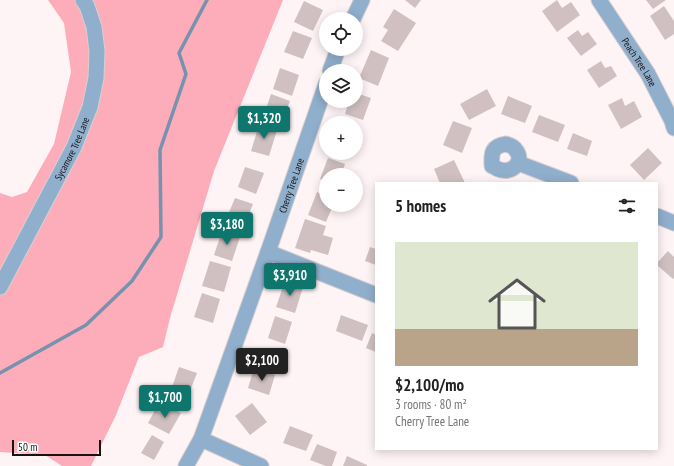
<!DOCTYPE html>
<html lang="en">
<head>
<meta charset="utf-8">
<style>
	body { margin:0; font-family:"PT Sans Narrow",sans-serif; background:#f2f2f2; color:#222; height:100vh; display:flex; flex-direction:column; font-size:15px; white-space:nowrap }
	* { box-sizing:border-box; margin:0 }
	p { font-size:13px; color:#767676 }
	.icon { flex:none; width:22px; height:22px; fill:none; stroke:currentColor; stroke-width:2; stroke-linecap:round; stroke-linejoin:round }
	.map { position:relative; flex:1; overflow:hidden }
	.sheet { position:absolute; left:375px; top:182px; width:283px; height:268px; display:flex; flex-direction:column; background:#fff; border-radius:0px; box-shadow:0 2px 10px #0003 }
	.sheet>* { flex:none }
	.tools { position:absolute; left:319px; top:12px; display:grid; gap:8px }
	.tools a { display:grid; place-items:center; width:44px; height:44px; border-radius:50%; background:#fff; box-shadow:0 2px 10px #0003; font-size:20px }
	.scale { position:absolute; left:12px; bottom:10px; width:89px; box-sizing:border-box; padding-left:4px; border:2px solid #181213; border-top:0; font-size:11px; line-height:14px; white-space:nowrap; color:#181213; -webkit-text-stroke:3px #fff; paint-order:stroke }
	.price { position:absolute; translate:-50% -34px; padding:0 9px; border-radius:4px; background:#0f766e; color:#fff; font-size:13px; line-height:26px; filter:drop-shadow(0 1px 2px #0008) }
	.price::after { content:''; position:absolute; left:50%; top:24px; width:12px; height:9px; margin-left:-6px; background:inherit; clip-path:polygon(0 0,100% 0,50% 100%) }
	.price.current { background:#222; color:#fff }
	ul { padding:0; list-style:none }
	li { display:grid; align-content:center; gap:8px; height:212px; padding:0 20px }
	li span { display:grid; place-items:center; height:124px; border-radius:0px; color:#555 }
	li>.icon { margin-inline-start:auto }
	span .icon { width:72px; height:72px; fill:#fffc; stroke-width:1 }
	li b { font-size:17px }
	h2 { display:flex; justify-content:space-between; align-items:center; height:48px; padding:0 20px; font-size:17px }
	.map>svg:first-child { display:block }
</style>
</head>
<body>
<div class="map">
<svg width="674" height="466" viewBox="0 0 674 466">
	<rect width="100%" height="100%" fill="#fef3f5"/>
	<path fill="#fcadb9" d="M48,0H283L214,171L170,318L163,347L139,357L116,415L91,466H62L45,455L0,452V193L12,197L27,192L54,144L71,72L64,23Z"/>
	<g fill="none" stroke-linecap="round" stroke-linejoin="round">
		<path stroke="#7692ae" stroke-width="3.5" d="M0,373L86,325L132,281L161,237L160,150L186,74L179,53L207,0"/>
	</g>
	<path fill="#d1c0c2" d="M405,0H421L415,8Z
		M557,0L562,8L571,2L580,15L557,32L542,11Z
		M646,0H666L653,9Z
		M304,1L323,10L313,31L294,22Z
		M664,6L674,21V34L665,40L650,16Z
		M394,9L416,23L398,51L381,41L388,30L383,27Z
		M578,30L582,36L588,32L597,44L581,56L567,38Z
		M293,31L312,38L303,59L284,52Z
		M371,50L389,58L378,86L359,78Z
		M601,61L605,68L611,66L617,76L599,88L587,70Z
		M280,68L299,75L292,96L273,89Z
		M487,89L496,106L469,120L460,104Z
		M356,93L371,98L363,120L345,114L349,101H356Z
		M271,94L290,101L281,124L263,118Z
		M508,96L532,106L525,123L501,114Z
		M622,98L625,106L634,101L642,117L621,129L608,105Z
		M539,115L565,125L558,142L532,132Z
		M453,121L472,128L462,153L443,145Z
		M259,125L277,130L269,156L251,151Z
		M573,133L592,141L587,156L567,149Z
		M648,148L662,163L644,180L630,165Z
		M328,158L345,164L341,175H326V181L320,179Z
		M454,160L465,183H440L434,169Z
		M245,167L264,173L256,194L238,187Z
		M317,192L326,196V205H333L326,222L308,215Z
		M235,198L253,204L243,229L225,222Z
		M305,219L326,226L323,235L333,238L328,255L311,250L310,253L295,248Z
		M222,231L240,237L232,261L214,255Z
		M370,247L376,249V265L365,261Z
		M668,251L674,257V278L673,279L657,265V263Z
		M210,261L231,267L224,292L202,286Z
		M285,281L303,287L295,313L276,307Z
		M202,293L220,299L213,323L194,317Z
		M341,315L368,325L362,341L336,331Z
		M275,316L292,322L285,344L268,338Z
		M372,333L376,335V352L366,348Z
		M179,367L197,373L188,396L171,390Z
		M254,368L275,375L269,395L248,388Z
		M252,403L267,422L250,435L235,416Z
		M164,404L181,413L169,434L148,423L155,410L160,412Z
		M290,426L313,435L306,451L283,443Z
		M152,435L164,442L154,460L141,453Z
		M317,444L337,452L332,466H326L310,460Z
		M347,456L367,465V466H343Z"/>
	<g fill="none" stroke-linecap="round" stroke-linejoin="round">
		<defs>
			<g id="minor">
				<path id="s1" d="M599,0L648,74L672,121L674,128"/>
				<path d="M353,19L362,0"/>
				<path d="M330,71L338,49"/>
				<path d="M506,144C509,145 513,146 515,149C526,161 512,175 498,169C497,169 493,166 492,166C491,153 492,146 506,144Z"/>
				<path d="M518,163L571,183"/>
				<path d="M657,216L674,223"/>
				<path d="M268,252L376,295"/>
				<path id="s2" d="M0,287L74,147L90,107L96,78L97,51L94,27L87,6L83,0"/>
				<path d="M201,439L261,466"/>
				<path id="s3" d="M186,466L201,439L268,252L326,84"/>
			</g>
		</defs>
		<use href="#minor" stroke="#d9cfd1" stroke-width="17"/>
		<use href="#minor" stroke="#90afcc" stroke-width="15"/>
	</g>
	<g text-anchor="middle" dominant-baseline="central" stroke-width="3" stroke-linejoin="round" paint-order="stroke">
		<g font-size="10" fill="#181213" stroke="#fff">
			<text stroke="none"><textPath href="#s1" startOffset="74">Peach Tree Lane</textPath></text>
			<text stroke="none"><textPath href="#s2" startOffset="156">Sycamore Tree Lane</textPath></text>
			<text stroke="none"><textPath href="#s3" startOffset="300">Cherry Tree Lane</textPath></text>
		</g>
	</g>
</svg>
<div class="tools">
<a><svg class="icon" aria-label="locate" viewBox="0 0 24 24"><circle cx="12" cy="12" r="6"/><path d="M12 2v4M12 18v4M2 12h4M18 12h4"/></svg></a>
<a><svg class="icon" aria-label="layers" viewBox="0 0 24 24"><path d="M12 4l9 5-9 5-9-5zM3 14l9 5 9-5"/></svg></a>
<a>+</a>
<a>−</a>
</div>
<div class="scale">50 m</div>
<b class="price" style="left:264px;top:140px">$1,320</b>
<b class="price" style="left:227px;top:246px">$3,180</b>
<b class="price" style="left:290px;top:297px">$3,910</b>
<b class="price current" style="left:262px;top:382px">$2,100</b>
<b class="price" style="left:165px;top:419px">$1,700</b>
<section class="sheet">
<h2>5 homes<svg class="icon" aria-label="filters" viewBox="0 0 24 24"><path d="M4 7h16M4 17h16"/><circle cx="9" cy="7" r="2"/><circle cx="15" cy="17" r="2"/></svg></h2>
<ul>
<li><span style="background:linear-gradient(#dfe7d0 70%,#b9a48a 0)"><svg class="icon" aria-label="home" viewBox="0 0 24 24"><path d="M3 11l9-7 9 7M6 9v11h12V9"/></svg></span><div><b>$2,100/mo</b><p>3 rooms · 80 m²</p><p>Cherry Tree Lane</p></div></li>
</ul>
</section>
</div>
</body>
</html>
